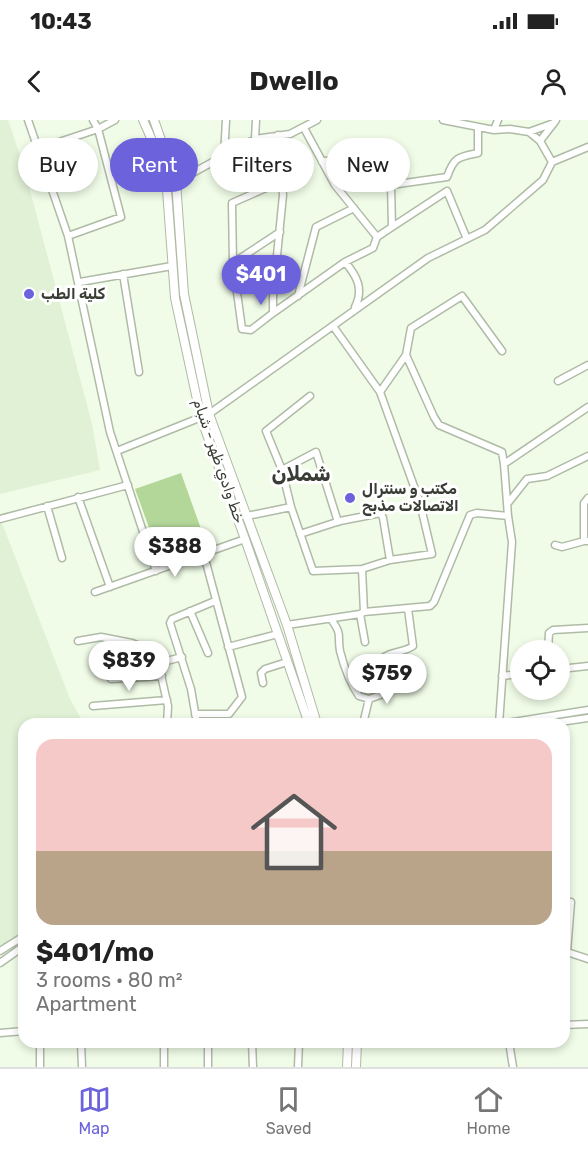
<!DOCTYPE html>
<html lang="en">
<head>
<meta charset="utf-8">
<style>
	body { margin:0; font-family:Rubik,"Noto Sans Arabic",sans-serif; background:#f6f6f6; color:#222; height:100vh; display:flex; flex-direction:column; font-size:22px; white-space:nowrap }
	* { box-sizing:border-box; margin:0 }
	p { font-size:20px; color:#767676 }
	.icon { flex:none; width:33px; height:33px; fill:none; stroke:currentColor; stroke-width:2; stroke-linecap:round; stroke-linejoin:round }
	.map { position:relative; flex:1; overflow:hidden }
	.drawer { position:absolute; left:18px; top:598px; width:552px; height:330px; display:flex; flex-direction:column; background:#fff; border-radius:18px; box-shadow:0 3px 9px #0003 }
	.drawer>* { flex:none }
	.hud { position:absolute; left:18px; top:18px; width:552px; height:54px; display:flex; gap:12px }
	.buttons { position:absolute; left:510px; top:520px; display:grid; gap:12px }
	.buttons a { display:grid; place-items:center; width:60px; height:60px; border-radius:50%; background:#fff; box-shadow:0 3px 9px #0003; font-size:30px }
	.price { position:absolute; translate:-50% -51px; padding:0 14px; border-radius:21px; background:#fff; color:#222; font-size:20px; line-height:39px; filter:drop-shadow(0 2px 3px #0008) }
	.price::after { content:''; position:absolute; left:50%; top:36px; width:18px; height:14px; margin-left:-9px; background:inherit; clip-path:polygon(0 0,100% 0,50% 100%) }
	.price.selected { background:#6b62dc; color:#fff }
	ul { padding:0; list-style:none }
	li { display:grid; align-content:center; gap:12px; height:318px; padding:0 18px }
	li+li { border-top:2px solid #e0e0e0 }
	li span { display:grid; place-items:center; height:186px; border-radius:18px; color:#555 }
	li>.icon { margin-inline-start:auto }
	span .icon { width:108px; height:108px; fill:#fffc; stroke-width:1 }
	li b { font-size:26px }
	.chip { padding:0 21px; border-radius:27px; background:#fff; box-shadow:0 3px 9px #0003; font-size:21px; line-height:54px }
	.chip.selected { background:#6b62dc; color:#fff }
	.status { display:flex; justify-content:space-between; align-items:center; height:42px; padding:0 30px; background:#fff; direction:ltr }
	.status svg { height:16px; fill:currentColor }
	header { display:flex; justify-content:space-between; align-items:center; height:78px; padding:0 18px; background:#fff; font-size:27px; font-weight:700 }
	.menu { display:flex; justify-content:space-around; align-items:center; height:84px; border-top:2px solid #e0e0e0; background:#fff; font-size:16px; color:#767676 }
	.menu a { display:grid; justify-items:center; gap:3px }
	.menu .selected { color:#6b62dc }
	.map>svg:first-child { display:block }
</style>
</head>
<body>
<div class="status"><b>10:43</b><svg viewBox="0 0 49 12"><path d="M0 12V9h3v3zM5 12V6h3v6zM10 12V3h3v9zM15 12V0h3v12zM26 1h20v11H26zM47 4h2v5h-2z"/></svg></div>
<header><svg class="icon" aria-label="back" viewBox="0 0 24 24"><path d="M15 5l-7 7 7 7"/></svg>Dwello<svg class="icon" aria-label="person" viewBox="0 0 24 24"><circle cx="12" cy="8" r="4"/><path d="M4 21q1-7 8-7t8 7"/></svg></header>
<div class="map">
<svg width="588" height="947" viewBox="0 0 588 947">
	<rect width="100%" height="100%" fill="#f0fce7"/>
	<path fill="#e1f1d5" d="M0,0H8L23,44L92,304L100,350L0,374Z
		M0,398L70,579L84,604H24V810L8,823L0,825Z"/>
	<path fill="#b3d699" d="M181,353L205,420L159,435L135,369Z"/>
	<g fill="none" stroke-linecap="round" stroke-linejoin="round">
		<defs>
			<path id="minor" d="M28,0L68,116L110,312L156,451
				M494,10L498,0
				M529,12L554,3L556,0
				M278,15L283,75L273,176V193L251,210L242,209L233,143L232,83L282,61
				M255,19L256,0
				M540,21L554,3
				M38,29L98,9L115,0
				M224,37L226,0
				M322,42L357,34L375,46L391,65L447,57C454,37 458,37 478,33V7
				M552,42L588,27
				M176,62L255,19L290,14L317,0
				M392,107L447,71L467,119
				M68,116L121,97L98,9L93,0
				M377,117L392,107L391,65
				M345,142C357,156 364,169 355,187
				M233,143L280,112
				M123,154L139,252
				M80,162L172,146
				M298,176L316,107L354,88
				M273,193L345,142L373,128L377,117L335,65L304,8
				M406,235L434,297L439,305L502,332L504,344
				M558,261L588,245
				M380,272L406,235L411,208L462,176L502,231
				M117,331L209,294L428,138L485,110L543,60L552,42L540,21L529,12L510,9L494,10L443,0
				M282,350L266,311L310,276
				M78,377L110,467
				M588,378L584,383V421H588
				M508,383L527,359L547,356L588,336
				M47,386L62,438
				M291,387L282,350L316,332L338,402
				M247,396L291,387L313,451L362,449
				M0,399L128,365
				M300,414L340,401L381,393L383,398L390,440
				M555,425L562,427L584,421
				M95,472L245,419
				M190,491L208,533
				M364,492L430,486L434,482L470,395L477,393L508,396
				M360,494L365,522
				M331,499C343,516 337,514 340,531C344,547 350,563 359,576L369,579L386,573L388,569L382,539C389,531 404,533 413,526L408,489
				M287,505L360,494L364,492L362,449L390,440L432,434L420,383L380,272L333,206
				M78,521L101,517L132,523L142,527L163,542
				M228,527L278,514
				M548,531L549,513L553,510L588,508
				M560,549L588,546
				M502,556L520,554
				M111,559L162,556
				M263,563L261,553L265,549L287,542
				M93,586L167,580
				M195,594H229L242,577L204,435
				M167,604L168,586L160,551L161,544L163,542L182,537
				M197,604L191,569L170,503L172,499L215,481
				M363,604L369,579
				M499,604L512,422L508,396L504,344L588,287
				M500,604L588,590
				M546,604L588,598
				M564,782H571L567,832L588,839
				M0,831L24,816
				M0,843L24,826
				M564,905L588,904
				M0,913L24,911
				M81,922L82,947
				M252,922L253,947
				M509,922L513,947
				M40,947V922
				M164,947V922
				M208,947V922
				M298,947L299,922"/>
			<path id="major" d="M143,0L155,27L167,70L175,178L201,298L245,419L309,604
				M154,0L176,62L184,174L209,294L287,505L317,604
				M347,947L348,922
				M356,947L357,922"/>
		</defs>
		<use href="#minor" stroke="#afbba6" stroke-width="9"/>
		<use href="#major" stroke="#afbba6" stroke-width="10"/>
		<use href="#minor" stroke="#fff" stroke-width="6"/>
		<use href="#major" stroke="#fff" stroke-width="8"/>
	</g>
	<g fill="#6b62dc" stroke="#fff" stroke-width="2">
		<circle cx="29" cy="174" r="6"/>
		<circle cx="350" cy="378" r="6"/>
	</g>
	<g text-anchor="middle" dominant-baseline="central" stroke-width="6" stroke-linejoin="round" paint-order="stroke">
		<g font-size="15" font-weight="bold" fill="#393d35" stroke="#fff" text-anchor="start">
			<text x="41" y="174">كلية الطب</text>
			<text x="362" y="369">مكتب و سنترال<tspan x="362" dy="17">الاتصالات مذبح</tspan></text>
		</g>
		<g font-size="15" fill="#393d35" stroke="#fff">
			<text transform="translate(219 341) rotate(71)">خط وادي ظهر - شبام</text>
		</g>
		<g font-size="21" font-weight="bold" fill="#393d35" stroke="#fff">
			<text x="301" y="353">شملان</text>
		</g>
	</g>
</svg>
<div class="buttons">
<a><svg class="icon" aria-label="locate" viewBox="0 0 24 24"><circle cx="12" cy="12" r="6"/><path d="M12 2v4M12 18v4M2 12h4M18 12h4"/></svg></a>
</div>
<b class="price selected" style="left:261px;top:186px">$401</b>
<b class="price" style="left:175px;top:458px">$388</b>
<b class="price" style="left:129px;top:572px">$839</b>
<b class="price" style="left:387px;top:585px">$759</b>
<div class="hud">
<a class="chip">Buy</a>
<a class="chip selected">Rent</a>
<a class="chip">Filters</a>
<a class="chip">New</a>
</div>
<section class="drawer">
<ul>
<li><span style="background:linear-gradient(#f6c9c9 60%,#b9a48a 0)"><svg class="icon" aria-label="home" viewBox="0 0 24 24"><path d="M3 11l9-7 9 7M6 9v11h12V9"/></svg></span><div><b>$401/mo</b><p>3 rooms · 80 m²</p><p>Apartment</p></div></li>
</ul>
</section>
</div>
<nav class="menu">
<a class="selected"><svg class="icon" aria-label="map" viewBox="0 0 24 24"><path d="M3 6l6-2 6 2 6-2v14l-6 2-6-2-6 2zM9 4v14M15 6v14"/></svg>Map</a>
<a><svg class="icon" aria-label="saved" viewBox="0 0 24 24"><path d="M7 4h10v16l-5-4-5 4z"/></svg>Saved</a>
<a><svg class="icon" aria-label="home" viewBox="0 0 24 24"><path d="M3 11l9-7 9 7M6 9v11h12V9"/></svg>Home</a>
</nav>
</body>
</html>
